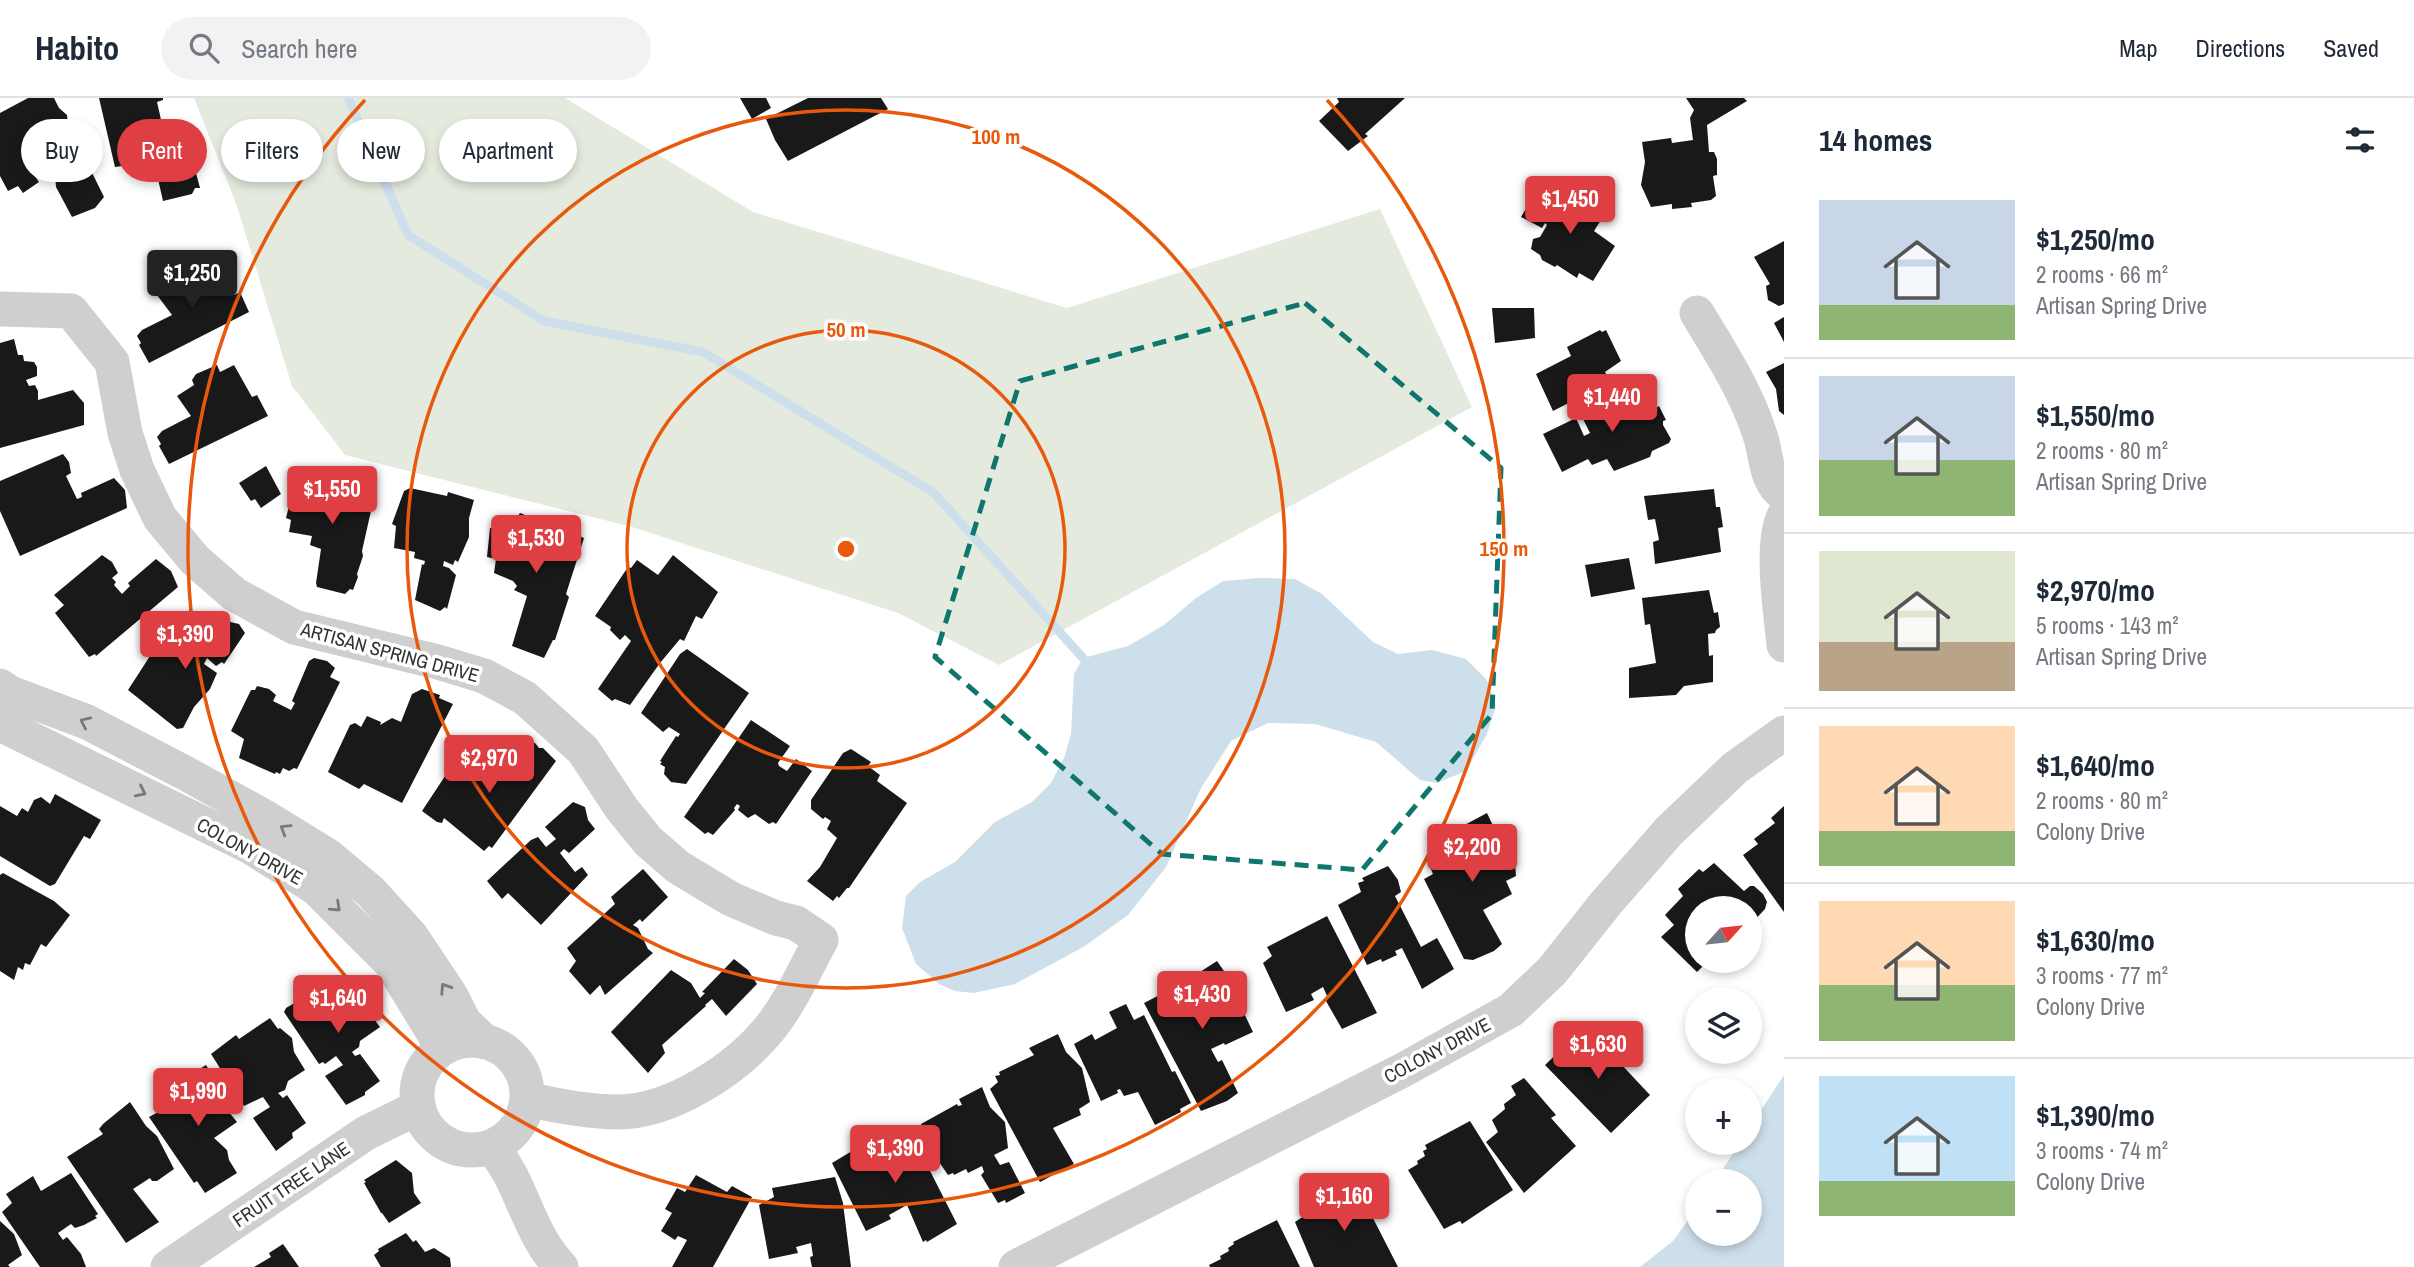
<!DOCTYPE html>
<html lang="en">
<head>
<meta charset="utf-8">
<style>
	body { margin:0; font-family:"Archivo Narrow",sans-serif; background:#f2f2f3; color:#1f2937; height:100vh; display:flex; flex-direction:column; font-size:26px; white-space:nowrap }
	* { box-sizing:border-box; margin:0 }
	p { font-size:23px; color:#747a83 }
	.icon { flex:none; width:38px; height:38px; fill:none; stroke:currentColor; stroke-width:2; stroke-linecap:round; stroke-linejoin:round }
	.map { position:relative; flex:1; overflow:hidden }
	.panel { display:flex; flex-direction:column; background:#fff; width:630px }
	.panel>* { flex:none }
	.top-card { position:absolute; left:21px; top:21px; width:665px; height:63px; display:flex; gap:14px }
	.needle { width:46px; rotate:63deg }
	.tools { position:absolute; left:1685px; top:798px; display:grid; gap:14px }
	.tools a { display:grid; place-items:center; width:77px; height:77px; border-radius:50%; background:#fff; box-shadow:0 4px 10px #0003; font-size:35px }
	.price { position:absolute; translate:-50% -60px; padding:0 16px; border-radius:7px; background:#df3e42; color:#fff; font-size:23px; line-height:46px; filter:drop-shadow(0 2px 4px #0008) }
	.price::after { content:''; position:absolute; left:50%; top:42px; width:21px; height:16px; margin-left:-10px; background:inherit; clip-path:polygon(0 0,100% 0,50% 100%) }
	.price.selected { background:#222; color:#fff }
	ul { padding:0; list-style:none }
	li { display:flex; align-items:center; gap:21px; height:175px; padding:0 35px }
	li+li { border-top:2px solid #e0e1e3 }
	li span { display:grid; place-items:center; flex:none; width:196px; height:140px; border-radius:0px; color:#555 }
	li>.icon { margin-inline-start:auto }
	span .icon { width:84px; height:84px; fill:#fffc; stroke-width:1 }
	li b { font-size:30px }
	h2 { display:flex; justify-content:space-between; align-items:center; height:84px; padding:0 35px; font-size:30px }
	.pill { padding:0 24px; border-radius:32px; background:#fff; box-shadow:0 4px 10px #0003; font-size:24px; line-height:63px }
	.pill.selected { background:#df3e42; color:#fff }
	header { display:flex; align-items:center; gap:42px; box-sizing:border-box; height:98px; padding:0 35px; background:#fff; border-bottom:2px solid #e0e1e3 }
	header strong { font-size:33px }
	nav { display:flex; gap:38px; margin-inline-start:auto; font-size:24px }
	.search { width:490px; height:63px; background:#f2f2f3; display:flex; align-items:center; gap:18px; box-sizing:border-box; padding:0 24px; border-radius:38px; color:#747a83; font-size:26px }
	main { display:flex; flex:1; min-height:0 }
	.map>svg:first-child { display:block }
</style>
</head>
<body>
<header>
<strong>Habito</strong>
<div class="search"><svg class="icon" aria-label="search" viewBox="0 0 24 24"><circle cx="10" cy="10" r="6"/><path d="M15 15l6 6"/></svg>Search here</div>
<nav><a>Map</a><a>Directions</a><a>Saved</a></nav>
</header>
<main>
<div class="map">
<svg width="1784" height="1169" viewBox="0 0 1784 1169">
	<rect width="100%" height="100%" fill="#fff"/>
	<path fill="#e4ebde" d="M194,0H565L753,114L1067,210L1380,111L1472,309L999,567L898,515L632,429L345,357L292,288L237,108Z"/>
	<path fill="#cedfec" d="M1259,480L1295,481L1322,496L1373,544L1398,556L1432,552L1466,561L1487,582L1496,608L1487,636L1466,673L1437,685L1420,682L1376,644L1315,626L1268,625L1231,643L1200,692L1166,769L1128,817L1085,848L1015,886L974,895L955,893L939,886L916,866L902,830L906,798L920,784L955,764L995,724L1032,704L1051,685L1064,660L1071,636L1074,576L1083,560L1128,548L1164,527L1196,500L1223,483Z
		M1784,977V1169H1640L1673,1143L1697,1110L1698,1136H1750V1083H1715L1740,1045H1750V1029Z"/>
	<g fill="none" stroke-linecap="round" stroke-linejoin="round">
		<path stroke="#cedfec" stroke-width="9" d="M348,0L408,137L544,223L703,254L934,395L1083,560"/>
	</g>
	<path fill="#191919" d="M28,0H54L59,10L67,17L68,26L104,99L95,110L72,119L56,89L55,75L50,68L34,77L39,84L23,95L18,88L8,93L0,78V15Z
		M99,0H163V2L157,4L170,61L191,56L200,90H195L192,96L163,103L153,59H149V64H145L140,69H131L130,67L115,69Z
		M740,0H766L771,10L752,21Z
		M808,0H881L888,11L788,63L775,42L766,21Z
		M1337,0H1405L1365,36L1368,38L1348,53L1319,23L1339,4Z
		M1686,0H1744L1747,3L1707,27L1709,54H1714L1717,61V77L1713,78L1716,98L1711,102L1691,105L1692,109L1672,111V106L1651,109L1641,87L1645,64L1642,44L1671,40L1672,45L1693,42L1690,20L1694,12Z
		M1574,95L1606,114L1594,133L1615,148L1593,183L1579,175L1577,180L1557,167L1555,169L1542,162L1540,157L1531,151L1533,141L1540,139L1547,127L1545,125L1542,130L1521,119L1534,97L1554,110L1553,112L1556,114L1560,107L1562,110Z
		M1784,143V206L1779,208L1768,202L1766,188L1770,186L1754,159Z
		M218,164L234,197L240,194L249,214L149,265L139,247L141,245L137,238L142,232L172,217L157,197L174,186L172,181L176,175L197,166L200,173Z
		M1492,210H1534L1535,240L1495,245Z
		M1784,219V244L1774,225Z
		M1600,232L1602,234L1606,232L1621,263L1605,274L1609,281L1606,283V286L1553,313L1536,276L1571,258L1567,249Z
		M14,241L18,257H23L24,263L34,264L37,269V278L26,282L29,288L35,287L38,293V302L73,292L84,305V327L0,350V245Z
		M1784,265V317L1779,313L1776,291L1766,274Z
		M217,267L220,274L234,267L252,299L257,297L268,318L169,366L159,348L161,346L157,339L162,333L191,318L177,298L194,287L192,282L196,276Z
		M1643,289L1651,303L1652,302L1656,310L1659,308L1666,322L1663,323V327L1671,341L1669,345L1652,353L1650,359L1614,373L1607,361L1592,367L1588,361L1562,374L1543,336L1576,320L1584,338L1590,335L1581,317Z
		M63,356L69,364L71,375L66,378L77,401L82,399L81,395L114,380L125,392L127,410L20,458L0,413V383Z
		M266,368L281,396L261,410L255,401L251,403L239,385Z
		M304,369L325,374L324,381L375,395L362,453L363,458L357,476L358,479L353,492L350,491L345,496L317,489L316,485L321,451L310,447L312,438L289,434L291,422L286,420L298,372H303Z
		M410,390L447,398L448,394L474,402L469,420V439L458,464L455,462L453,467L444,463L443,468L449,470L456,477L447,511L445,509L440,513L415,502L422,466L424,467L425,463L414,460L415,454L394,450L396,428L392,426L404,393Z
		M1714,391L1716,409H1720L1723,429L1718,430L1721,454L1655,466L1653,444L1659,442L1655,421L1648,422L1644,398Z
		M520,415L584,440L566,496L569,499L555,542H553L544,560L512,548L527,498L514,492L517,488L513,483L494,475L496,461L487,459L490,430H496L498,421L505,420V417L516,421Z
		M102,457L112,464L118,475L112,480L116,484L114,487L122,496L130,488L128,485L156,461L171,473L178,489L96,558L95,556L89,559L55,515L64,507L54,497Z
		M673,457L718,494L702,521L696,518L684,543L680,541L660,565L630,607L615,601L612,603L598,591L631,543L625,537L620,542L610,532L611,529L595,518L628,469L631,470L637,462L658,477Z
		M1629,460L1635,491L1591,499L1585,467Z
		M1709,492L1714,515L1718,514L1720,529L1716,532L1715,535L1708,536L1709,558L1713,557V584L1684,588L1676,597L1629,600V570L1656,565L1650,526L1645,527L1642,500Z
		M215,517L226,523L239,526L245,535L224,566L222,564L216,568L207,560L204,566L217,575L210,591L194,609L183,630L177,631L128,592L161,541L168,539L182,550L184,546L191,548Z
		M687,551L749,595L686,686L671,684L664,676L665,669L660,666L662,664L660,663L676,638L678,639L680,636L669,629L663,634L641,615L680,556Z
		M314,560L327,563L335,570L330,579L340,584L297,671L294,670L289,673L283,670L280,676L276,674L275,676L239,660L244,641L231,633L251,592H255L257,588L269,591L276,597L273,603L291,612L295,605L292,603L309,563Z
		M422,591L440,597L439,600L453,606L402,705L364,686L359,691L328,674L350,627L355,625L361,629L367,618L381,624L380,627L392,620L401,624L412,596Z
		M751,622L790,648L778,665L779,668L787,673L796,661L812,673L776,726L773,724L769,726L755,716L748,720L738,712L740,708L737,706L734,710L735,712L713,737L708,734L705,736L684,719Z
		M528,643L535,645L539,650H543L556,663L492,750L489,748L484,753L444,720L442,725L437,724L422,713L453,666L462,671L469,663L474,664L476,669H480L486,676L493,668L504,676L520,650Z
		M851,651L871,664L868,668L880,677L877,683L907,705L849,790H847L839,800L837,798L833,803L807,783L820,769L837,740L827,731L831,723L825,719L823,721L811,711V702L843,655Z
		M55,696L101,722L90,741L84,738L55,786L50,788L0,758V708L17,718L22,710L28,714L34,702L41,699L50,706Z
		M573,704L585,709L588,722L595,731L569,755L564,751L560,755L575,774L582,769L588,777L541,827L508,795L502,801L487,783L531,742L538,739L546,749L556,741L545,729Z
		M1784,708V814L1743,757L1758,746L1754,741L1775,725L1771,720Z
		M1487,715L1495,732L1514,752L1516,778L1506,783L1512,796L1483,812L1502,846L1494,853L1473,862L1464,861L1424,781L1433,776L1426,760L1429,756L1461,739L1457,731Z
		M1714,765L1744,793L1750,788H1754L1763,796L1767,804L1765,811L1750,827V810H1698V863H1708L1697,874L1661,839L1674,827L1665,817L1683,798L1678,791L1699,771L1703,774Z
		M1388,768L1398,782L1401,794L1395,798L1421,849L1437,840L1454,871L1422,891L1402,850L1395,853L1397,857L1382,864L1381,861L1367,867L1338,807L1361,794L1358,785L1364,783L1362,780Z
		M643,771L668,799L642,824L640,821L633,827L638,830L648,851L653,855L605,897L600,887L590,897L569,873L576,863L567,850L615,806L611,799Z
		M3,775L54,803L70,817L46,849L41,846L30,867L25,865L23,872L18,869L14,882L0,873V777Z
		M1327,818L1377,915L1342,931L1326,903L1328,900L1323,889L1311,896L1314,902L1286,914L1263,865L1272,858L1267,849Z
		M734,861L748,872L757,886L726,918L712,901L705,907L706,908L662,947L665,955L648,975L611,934L671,872L691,885L700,900L705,895L702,894Z
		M1217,863L1240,896L1242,911L1253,934L1225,947L1224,945L1211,951L1218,964L1222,962L1238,995L1227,1003L1201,1013L1144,905L1183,885Z
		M345,877L352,888L366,898L368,913L380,929L360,943L359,949L352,954L355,958L360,956L380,983L365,994V997L346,1007L325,978L343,967L336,958L325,966L323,964L319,966L284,914L286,910L310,896L314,899Z
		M1126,906L1134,922L1144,917L1172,974L1175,973L1191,1005L1180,1011L1181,1014L1155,1027L1138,994L1124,998L1120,991L1117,992L1118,995L1101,1003L1074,946L1092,936L1095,942L1117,930L1109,914Z
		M270,920L278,931L280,930L292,940L294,954L305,972L288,983L285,992L278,995L283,1000L287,997L306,1025L292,1035L293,1040L276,1053L253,1020L270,1009L263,999L244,1008L211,956L236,937L239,941Z
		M1589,932L1650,997L1611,1035L1545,967L1570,943L1575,948Z
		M1058,936L1066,954L1082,970L1090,1004L1079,1011L1081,1017L1053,1030L1074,1066L1040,1084L990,991L998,984L995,978L1000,977L999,974L1034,957L1029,950Z
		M206,967L219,988L226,994L228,1013L237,1024L214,1040L227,1052L229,1062L237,1075L205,1095L197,1083L194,1085L149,1019L162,1012L157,1003L187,983L186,981L190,977Z
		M1524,980L1556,1017L1551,1020L1576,1048L1524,1095L1486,1044L1498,1034L1492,1022L1505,1011L1504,1006L1516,997L1511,988Z
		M982,989L990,1009L1005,1024L1008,1050L994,1057L1000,1067L1009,1064L1025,1095L1006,1105L1005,1102L998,1105L981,1077L984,1074L982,1068L968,1075L966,1071L954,1077L953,1075L948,1077L937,1061L921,1026L957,1006L958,1008L962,1007L959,1001Z
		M130,1004L146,1028L157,1038L174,1071L157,1083H152L150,1080L133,1091L159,1124L126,1145L67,1059L103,1036L99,1031L103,1026Z
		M1470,1023L1513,1092L1462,1126L1460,1123L1444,1131L1408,1072L1418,1066L1417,1063L1425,1058L1423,1053L1427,1051L1425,1047Z
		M907,1027L925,1059V1063L957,1126L927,1144L926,1142L923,1144L907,1107L889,1117L891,1121L866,1133L832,1065L852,1053L854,1056Z
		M396,1062L412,1075L414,1095L421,1105L389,1125L382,1115H381L364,1085L366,1084L364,1082Z
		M71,1075L98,1116L95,1118L97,1120L84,1127L75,1130L71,1126L58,1135L63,1142L67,1139L81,1156L86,1169H40L2,1114L12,1105L6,1096L33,1078L41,1093Z
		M696,1077L727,1094L732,1088L752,1099L713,1169H672L687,1142L678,1138L675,1142L661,1133L672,1115L665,1111L677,1090L685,1094Z
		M835,1079L843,1105L851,1169H812L810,1159L813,1158L811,1145L796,1149L798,1155L769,1161L759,1107L774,1099L772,1090Z
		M1356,1087L1398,1169H1314L1295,1124L1304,1118L1303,1115L1321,1105L1320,1102L1345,1088L1348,1092Z
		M1277,1122L1300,1169H1210L1209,1167L1221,1161L1220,1158L1229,1153L1228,1150L1234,1146L1233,1144Z
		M0,1123L14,1136L22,1157L8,1167L10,1169H0Z
		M406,1135L413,1144L416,1142L425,1154L434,1150L450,1160L451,1169H381L374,1157L379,1153L378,1151Z
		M283,1146L299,1169H254L271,1159L269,1155Z"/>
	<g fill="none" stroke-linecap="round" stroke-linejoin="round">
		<path stroke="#cfcfcf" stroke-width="35" d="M0,211L71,213
			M71,213L112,264L125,335L137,372L160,420L195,462L234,496L294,529L438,564L484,578L525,600L583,652L622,711L648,743L678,769L731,801L776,820L796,825L821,842C805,871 791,904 770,930C737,971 671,1014 618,1014C587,1014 557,1008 527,1001
			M1697,215C1721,255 1746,293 1760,337C1767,357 1765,384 1784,396
			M1784,418C1770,447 1781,514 1784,547
			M0,588L10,595L87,624L185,675L263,718L328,758L371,794L411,838L451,898L464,924L485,944
			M0,626L249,748L316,790L391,865L443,950
			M417 997a55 55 0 1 1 110 0a55 55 0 1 1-110 0Z
			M493,1048C499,1059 507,1070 513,1082C527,1111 538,1146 561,1169
			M168,1169L366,1035L417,1010
			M1016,1169L1405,971L1511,912L1552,873L1606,805L1669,733L1735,670L1784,635"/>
	</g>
	<defs><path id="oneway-chevron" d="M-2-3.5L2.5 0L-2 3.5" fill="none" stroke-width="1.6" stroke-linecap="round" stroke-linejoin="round" transform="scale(1.75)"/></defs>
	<g stroke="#797979">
		<use href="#oneway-chevron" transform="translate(85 624) rotate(-155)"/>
		<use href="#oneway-chevron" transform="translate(141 694) rotate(26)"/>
		<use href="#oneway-chevron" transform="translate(285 731) rotate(-148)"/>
		<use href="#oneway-chevron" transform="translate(336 809) rotate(43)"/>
		<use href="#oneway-chevron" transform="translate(445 890) rotate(-123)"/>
	</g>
	<path fill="none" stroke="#0f766e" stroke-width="5" stroke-dasharray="14 9" stroke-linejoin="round" d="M1305,205L1501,370L1492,616L1362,772L1162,756L935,559L1020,283Z"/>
	<g fill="none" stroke="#e8590c" stroke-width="3.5">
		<circle cx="846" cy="451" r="219"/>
		<circle cx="846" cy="451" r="439"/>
		<path d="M1327 2A658 658 0 1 1 365 2"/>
	</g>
	<g text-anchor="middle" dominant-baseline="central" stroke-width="7" stroke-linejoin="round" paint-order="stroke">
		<g font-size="19" fill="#323232" stroke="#fff">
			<text transform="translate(390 554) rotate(15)">ARTISAN SPRING DRIVE</text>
			<text transform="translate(250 753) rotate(29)">COLONY DRIVE</text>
			<text transform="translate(1437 952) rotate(-28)">COLONY DRIVE</text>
			<text transform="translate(291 1086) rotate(-34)">FRUIT TREE LANE</text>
		</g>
	</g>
	<circle cx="846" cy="451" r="10" fill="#e8590c" stroke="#fff" stroke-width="3.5"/>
	<g font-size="21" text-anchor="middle" font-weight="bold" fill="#e8590c" stroke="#fff" stroke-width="7" stroke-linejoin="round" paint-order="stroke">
		<text x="996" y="46">100 m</text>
		<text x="846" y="239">50 m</text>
		<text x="1504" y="458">150 m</text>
	</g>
</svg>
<div class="tools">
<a><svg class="needle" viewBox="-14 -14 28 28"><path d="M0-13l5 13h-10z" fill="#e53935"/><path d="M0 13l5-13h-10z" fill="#747a83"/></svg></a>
<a><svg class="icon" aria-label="layers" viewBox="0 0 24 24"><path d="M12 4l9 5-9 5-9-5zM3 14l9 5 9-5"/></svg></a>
<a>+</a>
<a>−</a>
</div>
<b class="price" style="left:1570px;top:138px">$1,450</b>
<b class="price selected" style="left:192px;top:212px">$1,250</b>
<b class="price" style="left:1612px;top:336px">$1,440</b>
<b class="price" style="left:332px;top:428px">$1,550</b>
<b class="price" style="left:536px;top:477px">$1,530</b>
<b class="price" style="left:185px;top:573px">$1,390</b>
<b class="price" style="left:489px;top:697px">$2,970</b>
<b class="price" style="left:1472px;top:786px">$2,200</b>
<b class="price" style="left:1202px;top:933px">$1,430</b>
<b class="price" style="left:338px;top:937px">$1,640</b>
<b class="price" style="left:1598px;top:983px">$1,630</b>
<b class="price" style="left:198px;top:1030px">$1,990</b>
<b class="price" style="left:895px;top:1087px">$1,390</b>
<b class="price" style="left:1344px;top:1135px">$1,160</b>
<div class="top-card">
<a class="pill">Buy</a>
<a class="pill selected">Rent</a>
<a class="pill">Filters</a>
<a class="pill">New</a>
<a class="pill">Apartment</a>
</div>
</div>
<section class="panel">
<h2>14 homes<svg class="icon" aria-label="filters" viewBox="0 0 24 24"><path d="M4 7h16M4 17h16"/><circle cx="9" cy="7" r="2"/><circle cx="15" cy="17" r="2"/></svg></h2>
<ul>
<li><span style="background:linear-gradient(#c9d6e8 75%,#8fb573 0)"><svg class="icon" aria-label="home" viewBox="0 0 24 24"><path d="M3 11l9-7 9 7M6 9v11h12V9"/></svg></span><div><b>$1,250/mo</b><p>2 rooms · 66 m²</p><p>Artisan Spring Drive</p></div></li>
<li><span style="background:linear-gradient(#c9d6e8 60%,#8fb573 0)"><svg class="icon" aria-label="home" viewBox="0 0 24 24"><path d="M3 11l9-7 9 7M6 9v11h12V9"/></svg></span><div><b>$1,550/mo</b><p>2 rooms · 80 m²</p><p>Artisan Spring Drive</p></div></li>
<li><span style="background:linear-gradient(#dfe7d0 65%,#b9a48a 0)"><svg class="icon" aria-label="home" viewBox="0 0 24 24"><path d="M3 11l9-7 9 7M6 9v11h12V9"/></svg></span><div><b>$2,970/mo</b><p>5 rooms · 143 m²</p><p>Artisan Spring Drive</p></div></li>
<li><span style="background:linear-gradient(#ffd9b3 75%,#8fb573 0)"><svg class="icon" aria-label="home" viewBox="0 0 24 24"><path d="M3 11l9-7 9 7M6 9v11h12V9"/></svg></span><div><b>$1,640/mo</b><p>2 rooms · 80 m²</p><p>Colony Drive</p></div></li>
<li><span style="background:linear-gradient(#ffd9b3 60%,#8fb573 0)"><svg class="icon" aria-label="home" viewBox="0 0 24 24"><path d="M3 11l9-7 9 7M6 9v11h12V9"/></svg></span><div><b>$1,630/mo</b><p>3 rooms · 77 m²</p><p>Colony Drive</p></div></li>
<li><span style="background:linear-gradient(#bfe0f5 75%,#8fb573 0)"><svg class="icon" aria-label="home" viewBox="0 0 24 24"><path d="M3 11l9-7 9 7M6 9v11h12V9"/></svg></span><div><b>$1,390/mo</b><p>3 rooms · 74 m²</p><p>Colony Drive</p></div></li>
</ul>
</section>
</main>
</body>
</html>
